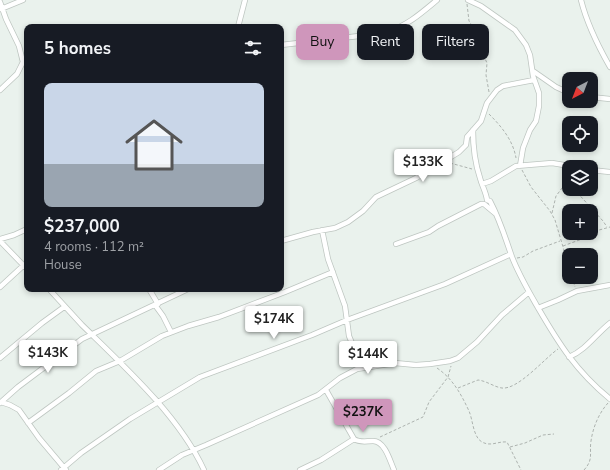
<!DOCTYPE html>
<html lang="en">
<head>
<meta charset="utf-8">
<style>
	body { margin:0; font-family:"Nunito Sans",sans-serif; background:#242831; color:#f1f3f6; height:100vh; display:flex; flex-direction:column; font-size:15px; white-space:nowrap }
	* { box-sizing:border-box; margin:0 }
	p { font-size:13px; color:#9ea1a6 }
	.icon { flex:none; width:22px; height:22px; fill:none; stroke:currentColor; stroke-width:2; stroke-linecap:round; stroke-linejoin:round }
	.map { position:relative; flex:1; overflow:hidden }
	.details { position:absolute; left:24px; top:24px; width:260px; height:268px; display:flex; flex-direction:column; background:#171b24; border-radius:8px; box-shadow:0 2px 6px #0003 }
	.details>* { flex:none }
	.guide { position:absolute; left:296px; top:24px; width:254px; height:36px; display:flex; gap:8px }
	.needle { width:26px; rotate:222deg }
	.fabs { position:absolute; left:562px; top:72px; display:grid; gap:8px }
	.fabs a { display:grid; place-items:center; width:36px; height:36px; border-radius:8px; background:#171b24; box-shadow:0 2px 6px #0003; font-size:20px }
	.price { position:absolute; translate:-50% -34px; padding:0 9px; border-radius:4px; background:#fff; color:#222; font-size:13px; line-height:26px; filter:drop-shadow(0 1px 2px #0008) }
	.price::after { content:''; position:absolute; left:50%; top:24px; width:12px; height:9px; margin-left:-6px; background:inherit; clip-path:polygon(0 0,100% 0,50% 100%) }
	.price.active { background:#cf96bb; color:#111 }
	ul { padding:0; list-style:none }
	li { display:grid; align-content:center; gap:8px; height:212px; padding:0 20px }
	li span { display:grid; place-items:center; height:124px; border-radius:8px; color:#555 }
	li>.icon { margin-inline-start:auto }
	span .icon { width:72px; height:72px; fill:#fffc; stroke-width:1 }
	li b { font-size:17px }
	h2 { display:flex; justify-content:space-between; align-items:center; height:48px; padding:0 20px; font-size:17px }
	.chip { padding:0 14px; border-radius:8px; background:#171b24; box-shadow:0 2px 6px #0003; font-size:14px; line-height:36px }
	.chip.active { background:#cf96bb; color:#111 }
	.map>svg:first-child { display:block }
</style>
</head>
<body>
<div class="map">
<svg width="610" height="470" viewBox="0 0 610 470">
	<rect width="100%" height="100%" fill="#eaf2ed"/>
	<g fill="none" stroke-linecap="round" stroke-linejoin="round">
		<defs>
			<path id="minor" d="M468,0L481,6L515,30L526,45L530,55L533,76L539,93V106L536,121L530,130L523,148L520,166
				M581,0C587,24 598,46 610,67
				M0,2L6,19L19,46L23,62L17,74L0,90
				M1,9L23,0
				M238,27L245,0
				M281,45L385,33C408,25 419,15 437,0
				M533,71L556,87L569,93
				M591,97L610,99
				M473,130C473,147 475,163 480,178C482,186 486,192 487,200L490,201C500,220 505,237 512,257C519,275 528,290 537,306C559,344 576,371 610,399
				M591,170L610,172
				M482,184L491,181L516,166L552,163L576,167
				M322,230L328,259L345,306L349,336L362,367
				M0,239L14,235L27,229
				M0,241L27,269
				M281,241L313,232L335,228L348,222L363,211L376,197L416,178L459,152L466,145L467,137L481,121L487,103L497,90L503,86L534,80
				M396,244L429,232L438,226L481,204H484L496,214
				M0,287L24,265
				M49,289C60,301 71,313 82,325C124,366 179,416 204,470
				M149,289L158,304
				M155,305L163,316L171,332
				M538,308L558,300L577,291L610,285
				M569,357C586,350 596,334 610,323
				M0,358L42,323L64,307
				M326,390L354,439C360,443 366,441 373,441C385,441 390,461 394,470
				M1,402L10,405L19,410L39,438L66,470
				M0,403L18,387L82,339L188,289
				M28,423L69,393L96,371L120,361L162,336L188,326L219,317L285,292L333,272
				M61,470L81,453L130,419L200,377L312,335L347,320L445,284L511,254
				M159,470L182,455L206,445L318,395L340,378L357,369L395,363L416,365L430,364L450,361L458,358L477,342L502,315L529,292
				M300,470L321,460L354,439"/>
		</defs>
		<use href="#minor" stroke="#bec6c1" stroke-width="6"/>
		<path stroke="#adb3af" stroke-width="1" stroke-dasharray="3 2" stroke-linecap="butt" d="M467,4L469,21L478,35V43L487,63L486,75L489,92
			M489,114C501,126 513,140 516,158
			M450,163L472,169
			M522,170L531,187L550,211L555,220L569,267
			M566,170L569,181
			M574,189L603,221L607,227
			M552,213L556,196L569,179
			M563,246L582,239L592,232L610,227
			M517,258L523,257L533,251L560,241
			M572,277L575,287
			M437,368C453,379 461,394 469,411C473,420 473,437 482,442C491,447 498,441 507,442L521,470
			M458,388L478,380C487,381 494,387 502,388C518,390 545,358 558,349
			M380,437L423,417L429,402L448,377L451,366
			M510,447L525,443L543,435L554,434
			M584,470C594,459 589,454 591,441C593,427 599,413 608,403"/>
		<use href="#minor" stroke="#fff" stroke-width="4.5"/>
	</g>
</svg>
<div class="fabs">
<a><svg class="needle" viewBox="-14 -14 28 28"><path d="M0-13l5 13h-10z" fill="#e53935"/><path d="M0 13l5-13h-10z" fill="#9ea1a6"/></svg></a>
<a><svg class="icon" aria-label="locate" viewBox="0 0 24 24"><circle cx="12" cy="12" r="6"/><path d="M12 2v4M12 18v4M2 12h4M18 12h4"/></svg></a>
<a><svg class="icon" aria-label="layers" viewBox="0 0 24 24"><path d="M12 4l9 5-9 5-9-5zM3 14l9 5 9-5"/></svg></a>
<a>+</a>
<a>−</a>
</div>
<b class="price" style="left:423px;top:183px">$133K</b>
<b class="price" style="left:274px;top:340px">$174K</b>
<b class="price" style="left:48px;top:374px">$143K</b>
<b class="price" style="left:368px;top:375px">$144K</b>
<b class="price active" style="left:363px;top:433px">$237K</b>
<div class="guide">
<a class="chip active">Buy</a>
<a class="chip">Rent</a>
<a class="chip">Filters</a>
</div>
<section class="details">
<h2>5 homes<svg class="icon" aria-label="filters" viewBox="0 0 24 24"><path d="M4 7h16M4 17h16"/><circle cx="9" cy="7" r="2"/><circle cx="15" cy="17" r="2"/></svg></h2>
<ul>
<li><span style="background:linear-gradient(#c9d6e8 65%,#9aa5b1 0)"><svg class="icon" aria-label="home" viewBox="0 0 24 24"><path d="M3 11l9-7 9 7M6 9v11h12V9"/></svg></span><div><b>$237,000</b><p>4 rooms · 112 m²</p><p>House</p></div></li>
</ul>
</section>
</div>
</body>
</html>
